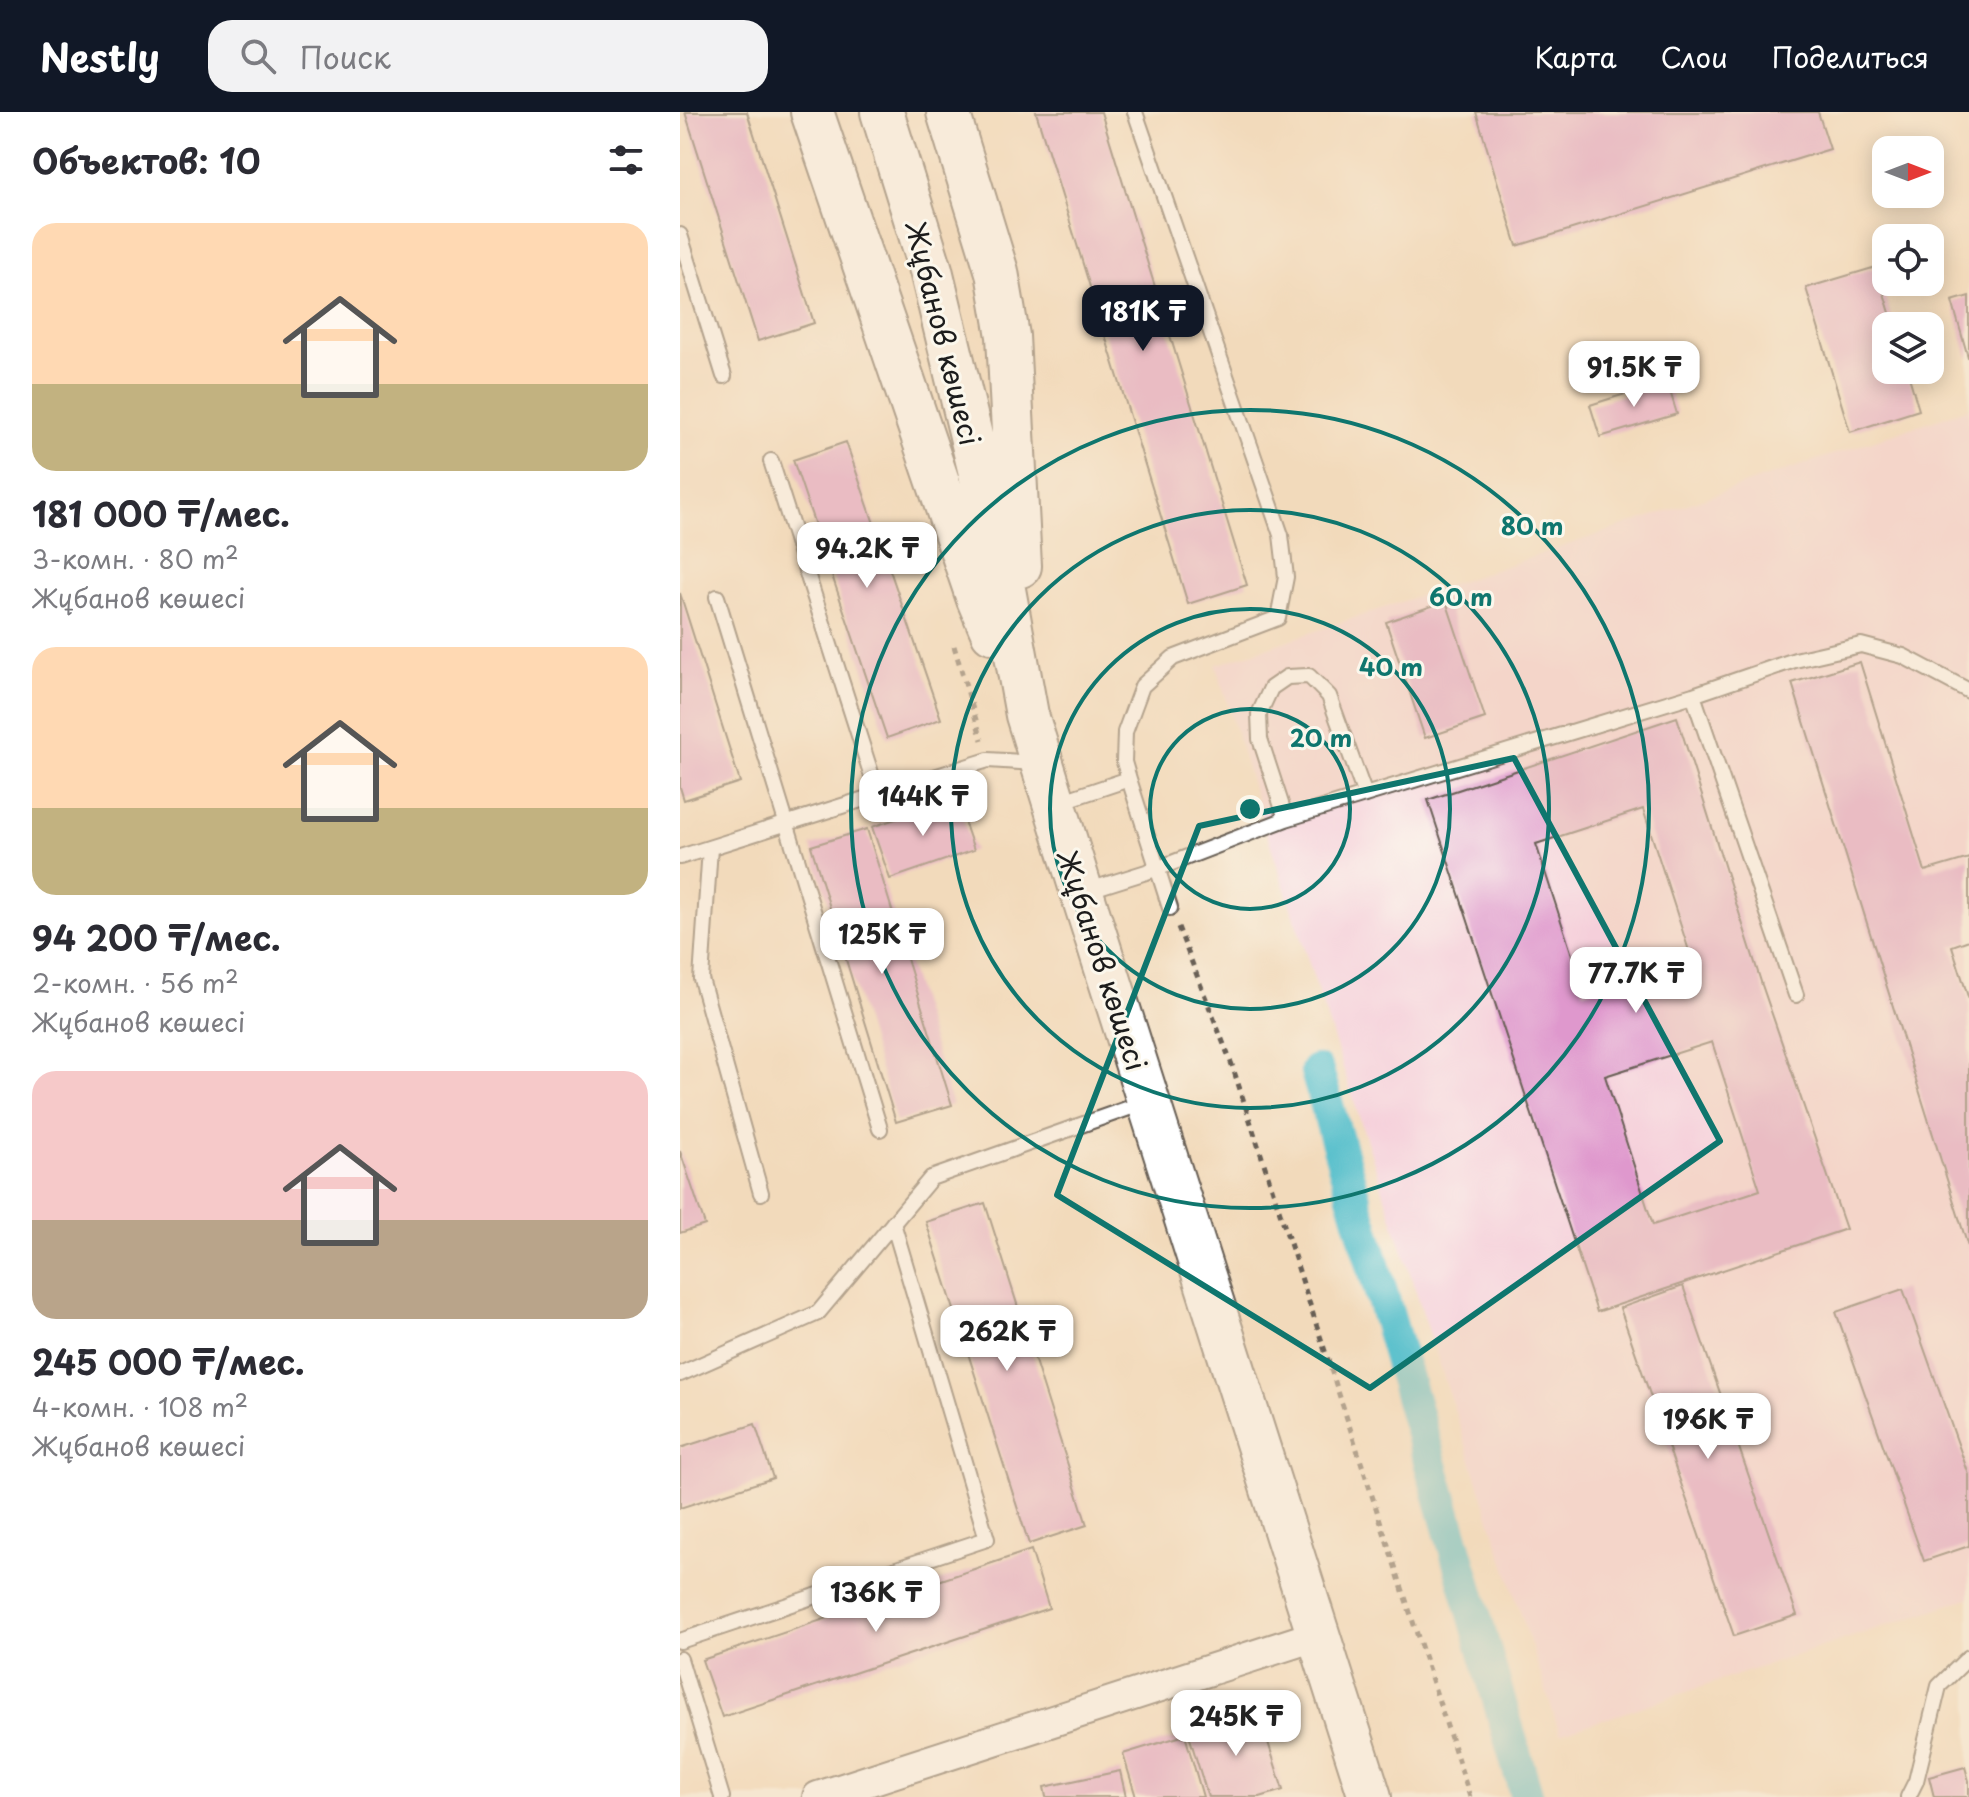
<!DOCTYPE html>
<html lang="ru">
<head>
<meta charset="utf-8">
<style>
	body { margin:0; font-family:"Playpen Sans",sans-serif; background:#f2f2f3; color:#2b2b33; height:100vh; display:flex; flex-direction:column; font-size:30px; white-space:nowrap }
	* { box-sizing:border-box; margin:0 }
	p { font-size:26px; color:#7c7c81 }
	.icon { flex:none; width:44px; height:44px; fill:none; stroke:currentColor; stroke-width:2; stroke-linecap:round; stroke-linejoin:round }
	.map { position:relative; flex:1; overflow:hidden }
	.side { display:flex; flex-direction:column; background:#fff; width:680px }
	.side>* { flex:none }
	.needle { width:52px; rotate:90deg }
	.buttons { position:absolute; left:1192px; top:24px; display:grid; gap:16px }
	.buttons a { display:grid; place-items:center; width:72px; height:72px; border-radius:16px; background:#fff; box-shadow:0 4px 20px #0003; font-size:40px }
	.price { position:absolute; translate:-50% -68px; padding:0 18px; border-radius:16px; background:#fff; color:#222; font-size:26px; line-height:52px; filter:drop-shadow(0 2px 4px #0008) }
	.price::after { content:''; position:absolute; left:50%; top:48px; width:24px; height:18px; margin-left:-12px; background:inherit; clip-path:polygon(0 0,100% 0,50% 100%) }
	.price.selected { background:#111827; color:#fff }
	ul { padding:0; list-style:none }
	li { display:grid; align-content:center; gap:16px; height:424px; padding:0 32px }
	li span { display:grid; place-items:center; height:248px; border-radius:24px; color:#555 }
	li>.icon { margin-inline-start:auto }
	span .icon { width:144px; height:144px; fill:#fffc; stroke-width:1 }
	li b { font-size:34px }
	h2 { display:flex; justify-content:space-between; align-items:center; height:96px; padding:0 32px; font-size:34px }
	header { display:flex; align-items:center; gap:48px; box-sizing:border-box; height:112px; padding:0 40px; background:#111827; color:#fff }
	header strong { font-size:38px }
	nav { display:flex; gap:44px; margin-inline-start:auto; font-size:28px }
	.search { width:560px; height:72px; background:#f2f2f3; display:flex; align-items:center; gap:20px; box-sizing:border-box; padding:0 28px; border-radius:24px; color:#7c7c81; font-size:30px }
	main { display:flex; flex:1; min-height:0 }
	.map>svg:first-child { display:block }
</style>
</head>
<body>
<header>
<strong>Nestly</strong>
<div class="search"><svg class="icon" aria-label="search" viewBox="0 0 24 24"><circle cx="10" cy="10" r="6"/><path d="M15 15l6 6"/></svg>Поиск</div>
<nav><a>Карта</a><a>Слои</a><a>Поделиться</a></nav>
</header>
<main>
<section class="side">
<h2>Объектов: 10<svg class="icon" aria-label="filters" viewBox="0 0 24 24"><path d="M4 7h16M4 17h16"/><circle cx="9" cy="7" r="2"/><circle cx="15" cy="17" r="2"/></svg></h2>
<ul>
<li><span style="background:linear-gradient(#ffd9b3 65%,#c2b280 0)"><svg class="icon" aria-label="home" viewBox="0 0 24 24"><path d="M3 11l9-7 9 7M6 9v11h12V9"/></svg></span><div><b>181 000 ₸/мес.</b><p>3-комн. · 80 m²</p><p>Жұбанов көшесі</p></div></li>
<li><span style="background:linear-gradient(#ffd9b3 65%,#c2b280 0)"><svg class="icon" aria-label="home" viewBox="0 0 24 24"><path d="M3 11l9-7 9 7M6 9v11h12V9"/></svg></span><div><b>94 200 ₸/мес.</b><p>2-комн. · 56 m²</p><p>Жұбанов көшесі</p></div></li>
<li><span style="background:linear-gradient(#f6c9c9 60%,#b9a48a 0)"><svg class="icon" aria-label="home" viewBox="0 0 24 24"><path d="M3 11l9-7 9 7M6 9v11h12V9"/></svg></span><div><b>245 000 ₸/мес.</b><p>4-комн. · 108 m²</p><p>Жұбанов көшесі</p></div></li>
</ul>
</section>
<div class="map">
<svg width="1289" height="1685" viewBox="0 0 1289 1685">
	<rect width="100%" height="100%" fill="#fbf7ec"/>
	<filter id="ink" filterUnits="userSpaceOnUse"><feTurbulence type="fractalNoise" baseFrequency=".0125" numOctaves="2"/><feDisplacementMap in="SourceGraphic" scale="16" xChannelSelector="R" yChannelSelector="G"/><feConvolveMatrix kernelMatrix="1 2 1 2 8 2 1 2 1" color-interpolation-filters="sRGB"/></filter>
	<filter id="wash" filterUnits="userSpaceOnUse"><feTurbulence type="fractalNoise" baseFrequency=".006" numOctaves="4" result="noise"/><feDisplacementMap in="SourceGraphic" scale="32" xChannelSelector="R" yChannelSelector="G"/><feGaussianBlur stdDeviation="1.8" result="paint"/><feColorMatrix in="noise" values="0 0 0 0 0 0 0 0 0 0 0 0 0 0 0 0 0 1.4 0 .05"/><feComposite in="paint" operator="in"/></filter>
	<g filter="url(#wash)">
		<rect width="100%" height="100%" fill="#f2dabb"/>
		<path fill="#f5cfda" d="M1289,296V1486L880,1622L585,716L536,553Z"/>
		<g fill="none" stroke-linecap="round" stroke-linejoin="round">
			<path stroke="#52becb" stroke-width="34" d="M637,959L847,1685"/>
		</g>
		<g id="blocks">
			<path fill="#df98cd" fill-rule="evenodd" d="M5,0H67L134,211L78,229Z
				M356,0H421L567,473L508,492Z
				M796,0H1138L1150,37L837,134Z
				M1196,155L1214,214H1206V258H1227L1239,298L1170,320L1126,176Z
				M1289,184V245H1288L1272,189Z
				M987,269L997,302L920,325L910,293Z
				M166,330L261,607L207,626L113,348Z
				M0,481L60,670L4,688L0,675Z
				M766,489L805,606L745,626L706,510Z
				M1180,550L1245,759L1289,746V828L1272,834L1289,888V1138L1112,571Z
				M997,605L1082,873L1166,1117L917,1200L748,688ZM963,697L1011,845L904,880L856,732ZM1032,930L1080,1078L973,1113L925,964Z
				M276,686L294,738L210,767L192,715Z
				M187,717L272,993L216,1010L131,734Z
				M0,1039L25,1113L0,1121Z
				M305,1091L407,1413L349,1432L246,1110Z
				M1003,1174L1117,1503L1054,1524L940,1196Z
				M1223,1177L1289,1363V1434L1244,1449L1156,1200Z
				M75,1312L93,1366L0,1396V1336Z
				M351,1438L369,1496L42,1605L22,1548Z
				M578,1598L603,1678L580,1685H528L508,1620Z
				M505,1623L523,1685H456L443,1642Z
				M1285,1655L1289,1669V1685H1254L1249,1665Z
				M440,1659L446,1685H366L364,1675Z"/>
		</g>
	</g>
	<g filter="url(#ink)">
		<use href="#blocks" fill-opacity="0" stroke="#675e54" stroke-width="2"/>
		<g fill="none" stroke-linecap="round" stroke-linejoin="round">
			<defs>
				<path id="lane" d="M455,0L601,423L606,465L598,506L493,546L462,574L445,620L444,650L449,667L490,796
					M0,123L44,264
					M91,349L198,683
					M37,485L200,1017
					M1013,583L1116,883
					M377,691L449,667
					M606,707L580,627L579,602L591,576L607,565L629,564L649,584L685,683
					M30,736L21,867L81,1081
					M0,745L308,648L357,651
					M406,779L479,756L606,707L1013,583L1115,548L1181,533L1223,544L1289,579
					M0,1262L138,1201L251,1066L466,990
					M0,1529L307,1427L213,1111
					M0,1547L42,1685
					M1228,1685L1236,1669L1259,1574L1289,1545"/>
				<path id="street" d="M138,1685L638,1523"/>
				<path id="secondary" d="M132,0L298,487L312,520
					M202,0L251,158L300,361L323,472L347,603L402,781L690,1685
					M268,0L317,160L328,224L340,454"/>
			</defs>
			<use href="#lane" stroke="#675e54" stroke-width="18"/>
			<use href="#street" stroke="#675e54" stroke-width="34"/>
			<use href="#secondary" stroke="#675e54" stroke-width="46"/>
			<path stroke="#675e54" stroke-width="5" stroke-dasharray="6 6" stroke-linecap="butt" d="M274,534L302,628
				M498,815L552,953L790,1685"/>
			<use href="#lane" stroke="#fff" stroke-width="14"/>
			<use href="#street" stroke="#fff" stroke-width="30"/>
			<use href="#secondary" stroke="#fff" stroke-width="42"/>
		</g>
	</g>
	<path d="M0 0H1289V1685H0ZM834,646L1040,1029L690,1276L377,1083L519,714Z" fill="#f2dabb" fill-opacity=".55" fill-rule="evenodd"/>
	<path fill="none" stroke="#0f766e" stroke-width="6" stroke-linejoin="round" d="M834,646L1040,1029L690,1276L377,1083L519,714Z"/>
	<g fill="none" stroke="#0f766e" stroke-width="4">
		<circle cx="570" cy="697" r="100"/>
		<circle cx="570" cy="697" r="200"/>
		<circle cx="570" cy="697" r="299"/>
		<circle cx="570" cy="697" r="399"/>
	</g>
	<g text-anchor="middle" dominant-baseline="central" stroke-width="6" stroke-linejoin="round" paint-order="stroke">
		<g font-size="28" fill="#1c1c1c" stroke="#fbf7ec">
			<text transform="translate(264 221) rotate(76)">Жұбанов көшесі</text>
			<text transform="translate(423 848) rotate(72)">Жұбанов көшесі</text>
		</g>
	</g>
	<circle cx="570" cy="697" r="12" fill="#0f766e" stroke="#fbf7ec" stroke-width="4"/>
	<g font-size="24" text-anchor="middle" font-weight="bold" fill="#0f766e" stroke="#fbf7ec" stroke-width="6" stroke-linejoin="round" paint-order="stroke">
		<text x="852" y="423">80 m</text>
		<text x="781" y="494">60 m</text>
		<text x="711" y="564">40 m</text>
		<text x="641" y="635">20 m</text>
	</g>
</svg>
<div class="buttons">
<a><svg class="needle" viewBox="-14 -14 28 28"><path d="M0-13l5 13h-10z" fill="#e53935"/><path d="M0 13l5-13h-10z" fill="#7c7c81"/></svg></a>
<a><svg class="icon" aria-label="locate" viewBox="0 0 24 24"><circle cx="12" cy="12" r="6"/><path d="M12 2v4M12 18v4M2 12h4M18 12h4"/></svg></a>
<a><svg class="icon" aria-label="layers" viewBox="0 0 24 24"><path d="M12 4l9 5-9 5-9-5zM3 14l9 5 9-5"/></svg></a>
</div>
<b class="price selected" style="left:463px;top:241px">181K ₸</b>
<b class="price" style="left:954px;top:297px">91.5K ₸</b>
<b class="price" style="left:187px;top:478px">94.2K ₸</b>
<b class="price" style="left:243px;top:726px">144K ₸</b>
<b class="price" style="left:202px;top:864px">125K ₸</b>
<b class="price" style="left:956px;top:903px">77.7K ₸</b>
<b class="price" style="left:327px;top:1261px">262K ₸</b>
<b class="price" style="left:1028px;top:1349px">196K ₸</b>
<b class="price" style="left:196px;top:1522px">136K ₸</b>
<b class="price" style="left:556px;top:1646px">245K ₸</b>
</div>
</main>
</body>
</html>
